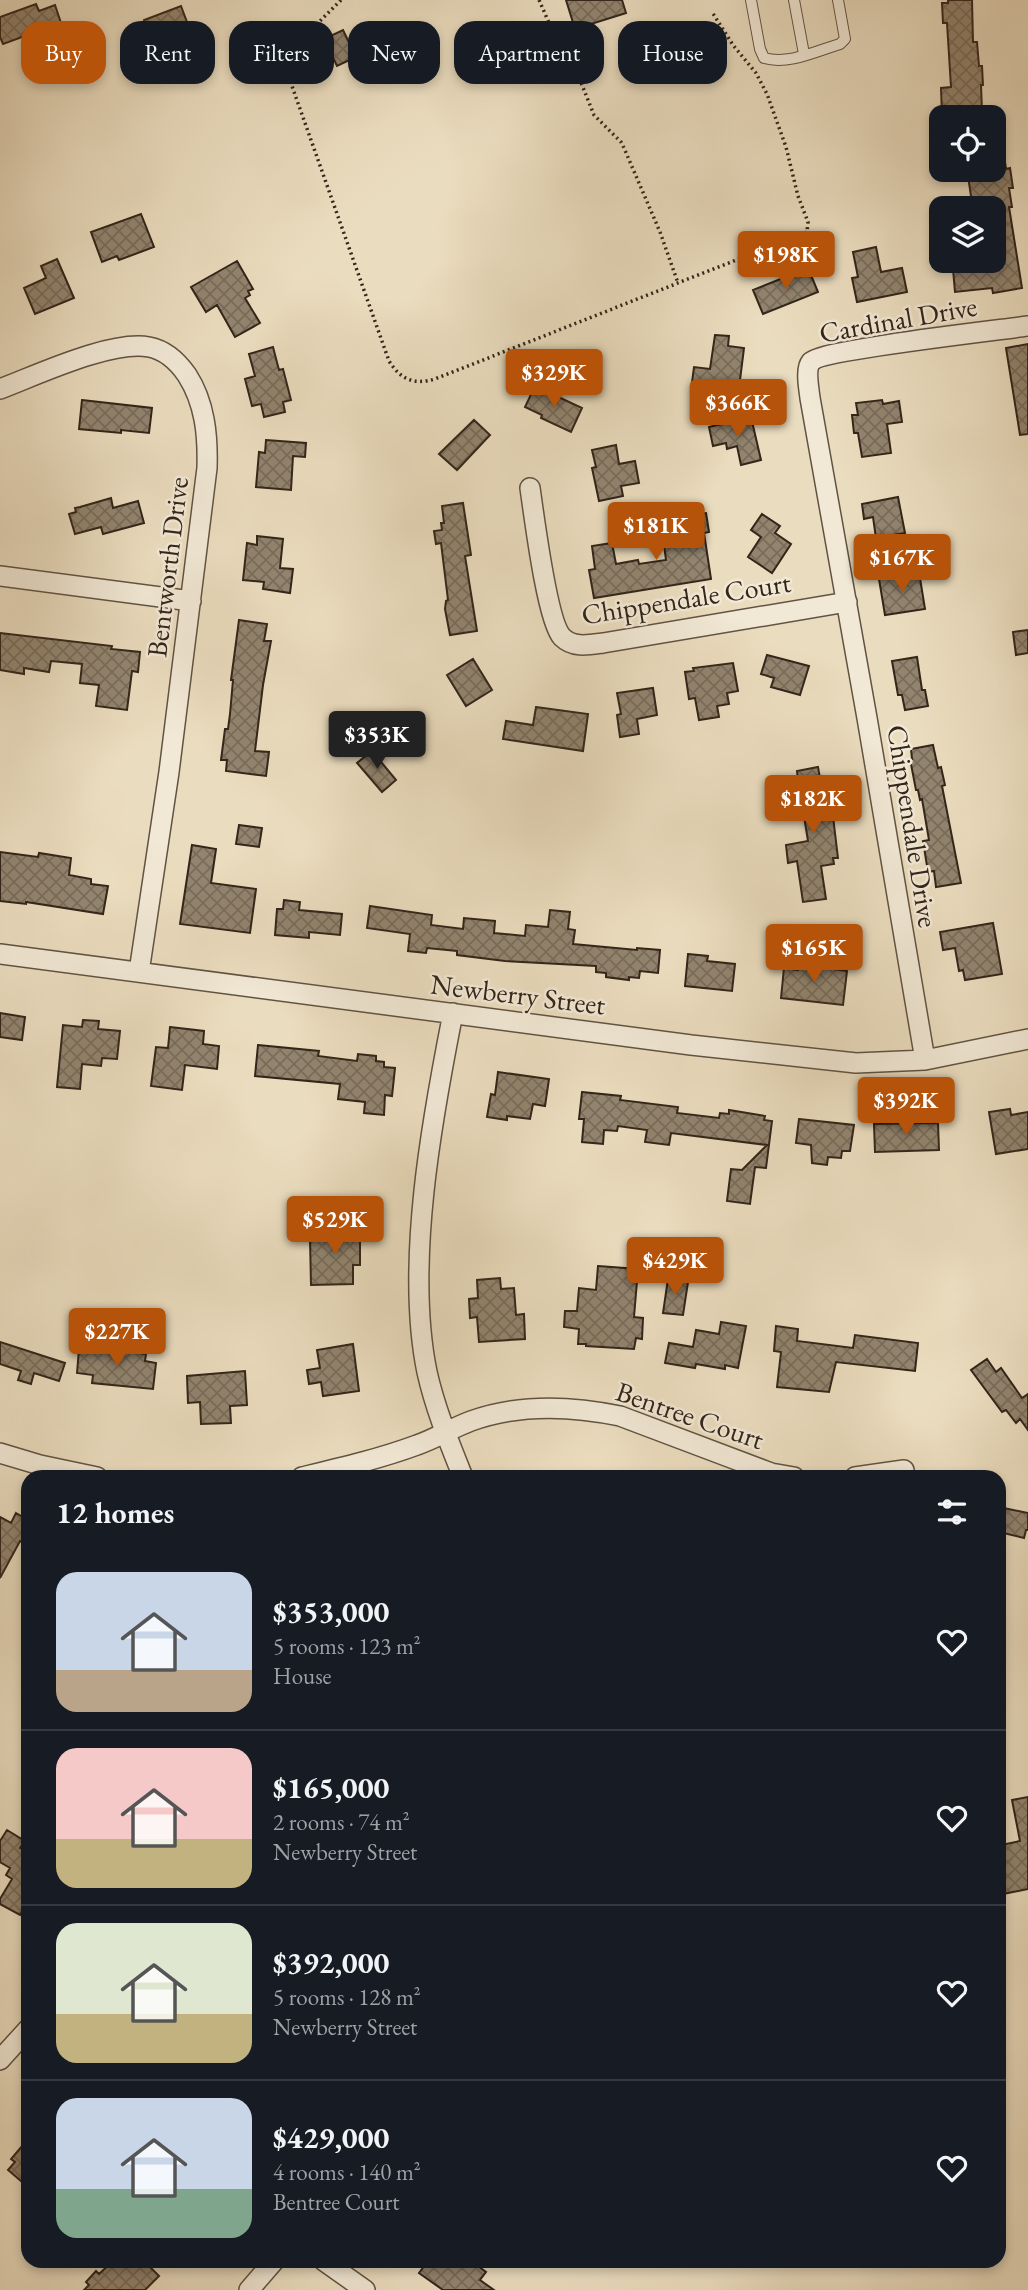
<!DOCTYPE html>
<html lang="en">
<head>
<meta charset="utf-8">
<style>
	body { margin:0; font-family:"EB Garamond",serif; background:#20242c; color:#f1f3f6; height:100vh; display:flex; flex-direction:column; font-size:26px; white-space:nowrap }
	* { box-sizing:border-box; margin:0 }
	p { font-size:23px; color:#9ea1a6 }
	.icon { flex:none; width:38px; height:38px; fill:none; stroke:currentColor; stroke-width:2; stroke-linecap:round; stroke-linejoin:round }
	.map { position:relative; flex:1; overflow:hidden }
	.panel { position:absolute; left:21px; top:1470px; width:985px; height:798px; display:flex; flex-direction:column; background:#171b24; border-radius:21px; box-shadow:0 4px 10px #0003 }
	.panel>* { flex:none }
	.guide { position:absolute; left:21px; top:21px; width:987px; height:63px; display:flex; gap:14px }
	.tools { position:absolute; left:929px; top:105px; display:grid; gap:14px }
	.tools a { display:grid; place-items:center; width:77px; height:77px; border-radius:14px; background:#171b24; box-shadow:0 4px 10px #0003; font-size:35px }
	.price { position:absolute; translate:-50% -60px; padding:0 16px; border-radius:7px; background:#b45309; color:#fff; font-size:23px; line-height:46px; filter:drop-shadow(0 2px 4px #0008) }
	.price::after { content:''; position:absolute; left:50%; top:42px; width:21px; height:16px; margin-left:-10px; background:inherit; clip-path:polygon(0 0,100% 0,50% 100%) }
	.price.selected { background:#222; color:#fff }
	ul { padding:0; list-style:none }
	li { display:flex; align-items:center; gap:21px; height:175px; padding:0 35px }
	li+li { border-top:2px solid #363941 }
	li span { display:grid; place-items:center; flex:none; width:196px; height:140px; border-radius:21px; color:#555 }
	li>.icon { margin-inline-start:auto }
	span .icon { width:84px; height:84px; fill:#fffc; stroke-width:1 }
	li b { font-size:30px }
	h2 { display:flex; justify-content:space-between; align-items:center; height:84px; padding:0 35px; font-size:30px }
	.pill { padding:0 24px; border-radius:21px; background:#171b24; box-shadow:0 4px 10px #0003; font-size:24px; line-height:63px }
	.pill.selected { background:#b45309; color:#fff }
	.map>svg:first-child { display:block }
</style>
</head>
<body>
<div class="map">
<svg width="1028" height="2290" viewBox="0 0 1028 2290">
	<defs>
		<pattern id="building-cross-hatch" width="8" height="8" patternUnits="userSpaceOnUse" patternTransform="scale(1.75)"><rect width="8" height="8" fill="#92846f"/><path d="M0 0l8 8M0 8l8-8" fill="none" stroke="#786c5a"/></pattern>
	</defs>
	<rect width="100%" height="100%" fill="#eadcbe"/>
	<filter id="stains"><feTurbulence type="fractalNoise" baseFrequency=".00286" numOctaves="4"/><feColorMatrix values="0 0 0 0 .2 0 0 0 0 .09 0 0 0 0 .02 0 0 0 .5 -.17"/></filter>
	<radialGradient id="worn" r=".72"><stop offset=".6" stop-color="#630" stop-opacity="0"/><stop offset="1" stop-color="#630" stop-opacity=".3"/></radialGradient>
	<path fill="url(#building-cross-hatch)" stroke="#33251a" stroke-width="2" d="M566,0H622L626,13L575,29Z
		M948,0H972L973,42H977L979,66H982L983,85H981L982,111H975V117H942L941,88L951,87L947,23H943L942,3H948Z
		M36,4L39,11L55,5L61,23L3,44L0,37V17Z
		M181,6L203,65L166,79L144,20Z
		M343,30L356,57L337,66L324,39Z
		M994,141H1002L1006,169L1010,168L1013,188H1009L1012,207H1009L1022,288L993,293L992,288L955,292L953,269L988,266L987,261H994V208H984L983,201L972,203L968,176L977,175L976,170H994Z
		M141,214L154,247L119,260L117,256L102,262L91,232Z
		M876,247L881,272L902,268L907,292L857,302L852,278L858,277L853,252Z
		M57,259L74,298L35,314L24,288L46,278L41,266Z
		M237,261L253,289L248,291L250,295L245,298L260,323L235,337L217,305L206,312L191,287Z
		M808,268L818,292L763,314L753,290Z
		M715,335L729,336L728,346L744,348L738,396L691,390L694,367L710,369Z
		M1028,344V434L1020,435L1006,348Z
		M273,347L279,370L283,369L291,400L283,402L285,412L264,417L261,404L252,406L245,379L255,376L249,354Z
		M535,386L582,408L571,432L541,418L542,415L525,407Z
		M82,400L152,408L149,433L121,430V433L79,429Z
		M882,400L883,404L899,401L902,422L887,424L891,453L862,457L858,433H854L852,415H858L856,403Z
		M751,417L761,460L741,465L737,446L727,449L726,443L713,446L709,427Z
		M474,420L490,435L457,470L439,454Z
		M266,440L306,443L305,457L293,456L291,490L256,487L259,452L265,453Z
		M616,445L619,464L635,461L639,483L621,486L623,496L599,501L592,468L596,467L592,450Z
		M898,497L905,533L876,538L873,517L864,519L862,504Z
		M111,498L113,508L138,501L144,523L103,534L101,527L75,534L69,514L76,512L75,508L80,507Z
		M463,503L471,555L465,556L477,631L450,635L445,609L446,601L448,600L441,543L436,544L434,531L442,530L441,523H444L442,506Z
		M706,513L709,532L704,533L711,579L594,598L589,570L595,569L592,546L612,543L616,564L638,560L639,564L666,560L664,545L671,544L667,518Z
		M762,514L780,526L775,533L791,544L772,573L748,557L761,537L751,530Z
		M257,536L283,539L280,568L293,569L290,593L263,589L264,582L243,580L247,543L257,545Z
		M919,572L925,609L885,615L879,579Z
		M239,620L267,624L264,641H271L263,685L255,751L269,752L266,776L226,771L227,760H221L225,729H228L230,714L233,680H231Z
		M1028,630V653L1016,655L1013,632Z
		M0,633L112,646L111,649L140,652L138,672L132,671L127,710L96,706L99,685L80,683L82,664L51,661L49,672L24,668V674L0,670Z
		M767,655L809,666L800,695L771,687L774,678L761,674Z
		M917,657L922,690H925L928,706L905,710L902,695H898L892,661Z
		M473,659L492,690L466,706L447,675Z
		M733,663L738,691L727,693L729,704L717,706L719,717L699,720L695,698L689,699L685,672L694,671L693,668Z
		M653,688L657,715L637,719L639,734L620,737L617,715L621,714L617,693Z
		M536,707L588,714L583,751L503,739L506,721L533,725Z
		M933,745L938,768L941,767L945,785L942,786L961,883L936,887L934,871L928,872L923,841L929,840L922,799L920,800L918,790H916L910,759H912L911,749Z
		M372,751L396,780L382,792L357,763Z
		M818,767L824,801L831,800L838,858H833L834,864L821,866L826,899L803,902L797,861L788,863L786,845L808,841L803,810L799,811L798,801L793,802L791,788L796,787L795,780H798L797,771Z
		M239,825L262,828L259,847L236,844Z
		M192,845L216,849L211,883L256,889L250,933L180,924Z
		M0,852L38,857L39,853L71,858L69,875L91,879V884L108,886L103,914L26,902V904L0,901Z
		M284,900L300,902L299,910L342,914L340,935L309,932V938L275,935L277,909H283Z
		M370,906L432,915L431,925L463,929L464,918L495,921L494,933L525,936L526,925L548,927L550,910L570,912L568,929L575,930L573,944L637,950V948L660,950L658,973L640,971L639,978L629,977V980L606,977V973L596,972V966L505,961L457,955V951L427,948L426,953L408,951L410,934L367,928Z
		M993,923L1002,974L965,980L963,970L959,971L955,948L943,950L940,932Z
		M688,954L708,956L707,961L735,964L732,991L685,986Z
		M799,962L818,964V967L847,971L843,1005L781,998L784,968L798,970Z
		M0,1013L25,1017L22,1040L0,1037Z
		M83,1020L99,1021L98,1029L120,1031L117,1059L102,1058L101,1066L82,1064L80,1089L57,1087L63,1025L82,1027Z
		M170,1027L204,1031L203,1044L219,1046L217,1069L185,1065L182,1090L151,1086L156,1047L168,1048Z
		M258,1045L319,1051L318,1056L357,1061L358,1054L376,1056V1061L384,1062V1067L395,1068L392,1096L385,1095L384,1115L364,1113L365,1102L338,1099L340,1084L255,1076Z
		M498,1072L549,1079L545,1106L533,1104L530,1119L507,1116V1120L487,1117L491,1094L495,1095Z
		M582,1092L621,1096L620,1100L678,1107L677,1113L719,1118L720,1113L729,1114V1110L765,1116L764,1120L772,1121L766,1168L755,1167L750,1204L727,1201L731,1169L742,1170L767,1145L671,1133L669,1145L645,1142L647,1130L618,1126L617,1131L604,1130L603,1144L582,1142L584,1119H579Z
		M1010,1109L1011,1115L1028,1112V1149L996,1154L989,1112Z
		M799,1119L854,1125L850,1151H842L841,1158L828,1157L827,1165L812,1163L811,1145L796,1143Z
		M938,1123L939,1150L875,1152L874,1124Z
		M353,1222L354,1238H360V1265H353V1284L311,1285L310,1239L328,1238L327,1223Z
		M598,1266L638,1269L634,1317L643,1318L642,1339L636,1338L634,1349L586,1346V1344H578L579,1329L564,1327L565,1311H577L579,1288L596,1290Z
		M500,1278L501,1289L514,1288L516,1315L524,1314L525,1339L479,1342L477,1317L470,1318L469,1299L478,1298L477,1280Z
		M668,1279L688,1282L683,1315L663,1313Z
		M721,1322L746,1326L738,1368L725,1365V1369L696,1364L695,1368L665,1363L669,1343L693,1347L696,1330L719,1334Z
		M776,1326L798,1329L797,1341L853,1348L855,1335L918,1343L915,1371L836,1362L829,1392L777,1387L781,1352L774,1351Z
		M0,1342L65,1363L59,1381L34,1373L31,1384L18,1380L21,1371L0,1364Z
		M353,1344L359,1391L323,1396L321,1382L309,1384L307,1370L320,1368L317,1350Z
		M91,1348L146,1354L145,1361L156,1363L153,1389L92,1383L93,1375L77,1373L79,1349L91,1350Z
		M987,1359L996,1372L1001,1368L1022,1398L1028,1394V1430L1020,1419L1016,1423L1006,1410L1002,1412L971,1370Z
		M245,1371L247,1405L230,1406L231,1423L201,1424L200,1402L188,1403L187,1376Z
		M999,1507L1028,1513V1530H1026L1024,1538L999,1532Z
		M16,1513L28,1520V1545L20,1541L0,1578V1517L11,1523Z
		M1028,1797V1889L1003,1894L999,1874L1005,1873L1001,1845L1020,1841L1012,1800Z
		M7,1830L25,1841L20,1848L28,1852V1902L20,1915L0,1904V1899L12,1879L6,1875L10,1868L0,1862V1841Z
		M28,2139V2187L8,2170L15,2162L11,2159Z
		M113,2261H144L159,2276L145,2290H84L89,2285L86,2282L96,2271L99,2274Z
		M428,2261H471L486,2272L480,2280L494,2290H443L419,2273Z"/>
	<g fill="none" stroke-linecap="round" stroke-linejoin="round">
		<defs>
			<path id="lane" d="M751,0L760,49L764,58C789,65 816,51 840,44L845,39L838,0
				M794,0L804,54"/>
			<path id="street" d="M0,389C37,375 111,340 149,347C165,350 178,362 187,375C205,403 208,435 207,468L169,772L139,972
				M530,488C534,515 547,621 562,637C573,648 588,645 603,643L847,602
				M0,576L191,601
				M0,954L691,1045L856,1063L925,1060L1028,1039
				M453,1013C432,1119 405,1265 427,1372C435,1408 449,1442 463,1477
				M925,1060L867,718L810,398C809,389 805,369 811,362C821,350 1000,330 1028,326
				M0,1453L40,1465L97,1477
				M302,1477C340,1468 379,1459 417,1445C435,1439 452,1428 471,1421C518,1404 572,1406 620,1416L771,1473L794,1477
				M855,1477L904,1470
				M0,2060L28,2029
				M324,2261L365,2290
				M249,2290L274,2261"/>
		</defs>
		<use href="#lane" stroke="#615343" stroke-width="12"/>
		<use href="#street" stroke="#615343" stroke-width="22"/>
		<path stroke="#33251a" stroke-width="3.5" stroke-dasharray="2 3.5" stroke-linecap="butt" d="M341,0L320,21L286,47L281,55L389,361C401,380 414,385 435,379L807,232L808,222L798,196L786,147L767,94L756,73L733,45L712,12
			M539,0L557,41L578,75L594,115L621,142L624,148L660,232L678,283"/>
		<use href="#lane" stroke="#f1e8d5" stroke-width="10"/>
		<use href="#street" stroke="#f1e8d5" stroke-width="19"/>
	</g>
	<g text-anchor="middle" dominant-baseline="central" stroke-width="5" stroke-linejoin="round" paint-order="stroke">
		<g font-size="28" fill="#33251a" stroke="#f1e8d5">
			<text transform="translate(898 319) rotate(-10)">Cardinal Drive</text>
			<text transform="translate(167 567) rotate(-83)">Bentworth Drive</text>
			<text transform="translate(686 598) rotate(-9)">Chippendale Court</text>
			<text transform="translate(913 826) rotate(81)">Chippendale Drive</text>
			<text transform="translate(518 994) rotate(7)">Newberry Street</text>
			<text transform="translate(690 1415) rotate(19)">Bentree Court</text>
		</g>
	</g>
	<rect width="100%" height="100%" filter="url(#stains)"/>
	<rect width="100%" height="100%" fill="url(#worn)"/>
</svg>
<div class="tools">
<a><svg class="icon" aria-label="locate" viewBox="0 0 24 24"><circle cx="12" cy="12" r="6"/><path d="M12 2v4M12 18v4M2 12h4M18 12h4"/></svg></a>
<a><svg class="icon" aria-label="layers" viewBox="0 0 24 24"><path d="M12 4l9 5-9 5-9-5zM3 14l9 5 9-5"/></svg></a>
</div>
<b class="price" style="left:786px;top:291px">$198K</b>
<b class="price" style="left:554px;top:409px">$329K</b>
<b class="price" style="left:738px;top:439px">$366K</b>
<b class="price" style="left:656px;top:562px">$181K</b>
<b class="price" style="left:902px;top:594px">$167K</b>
<b class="price selected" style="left:377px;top:771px">$353K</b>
<b class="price" style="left:813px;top:835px">$182K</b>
<b class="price" style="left:814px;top:984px">$165K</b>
<b class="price" style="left:906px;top:1137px">$392K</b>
<b class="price" style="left:335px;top:1256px">$529K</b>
<b class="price" style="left:675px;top:1297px">$429K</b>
<b class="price" style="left:117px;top:1368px">$227K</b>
<div class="guide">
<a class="pill selected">Buy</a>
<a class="pill">Rent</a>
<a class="pill">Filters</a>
<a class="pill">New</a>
<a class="pill">Apartment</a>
<a class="pill">House</a>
</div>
<section class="panel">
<h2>12 homes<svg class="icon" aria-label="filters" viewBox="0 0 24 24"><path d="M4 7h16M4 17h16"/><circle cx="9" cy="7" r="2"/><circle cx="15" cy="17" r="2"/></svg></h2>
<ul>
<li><span style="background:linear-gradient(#c9d6e8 70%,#b9a48a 0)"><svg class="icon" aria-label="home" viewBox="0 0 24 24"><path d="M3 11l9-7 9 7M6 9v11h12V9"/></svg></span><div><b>$353,000</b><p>5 rooms · 123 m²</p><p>House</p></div><svg class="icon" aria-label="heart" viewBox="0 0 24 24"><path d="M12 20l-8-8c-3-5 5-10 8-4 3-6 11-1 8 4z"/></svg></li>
<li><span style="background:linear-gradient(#f6c9c9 65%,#c2b280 0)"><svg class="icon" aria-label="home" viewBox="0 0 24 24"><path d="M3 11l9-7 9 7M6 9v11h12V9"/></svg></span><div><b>$165,000</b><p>2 rooms · 74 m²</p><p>Newberry Street</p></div><svg class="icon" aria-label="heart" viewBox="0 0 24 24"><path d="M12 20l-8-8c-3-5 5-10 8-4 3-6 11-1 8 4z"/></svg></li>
<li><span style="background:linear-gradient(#dfe7d0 65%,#c2b280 0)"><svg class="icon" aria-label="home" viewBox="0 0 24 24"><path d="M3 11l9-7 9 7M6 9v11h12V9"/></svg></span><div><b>$392,000</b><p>5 rooms · 128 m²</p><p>Newberry Street</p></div><svg class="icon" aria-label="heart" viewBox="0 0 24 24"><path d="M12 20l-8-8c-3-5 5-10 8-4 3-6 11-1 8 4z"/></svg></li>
<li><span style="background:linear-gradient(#c9d6e8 65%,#7fa58c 0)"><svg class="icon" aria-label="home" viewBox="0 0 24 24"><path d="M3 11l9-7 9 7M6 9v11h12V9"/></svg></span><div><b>$429,000</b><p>4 rooms · 140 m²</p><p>Bentree Court</p></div><svg class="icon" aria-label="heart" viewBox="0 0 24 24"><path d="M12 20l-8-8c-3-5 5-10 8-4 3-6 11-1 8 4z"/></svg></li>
</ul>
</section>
</div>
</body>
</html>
